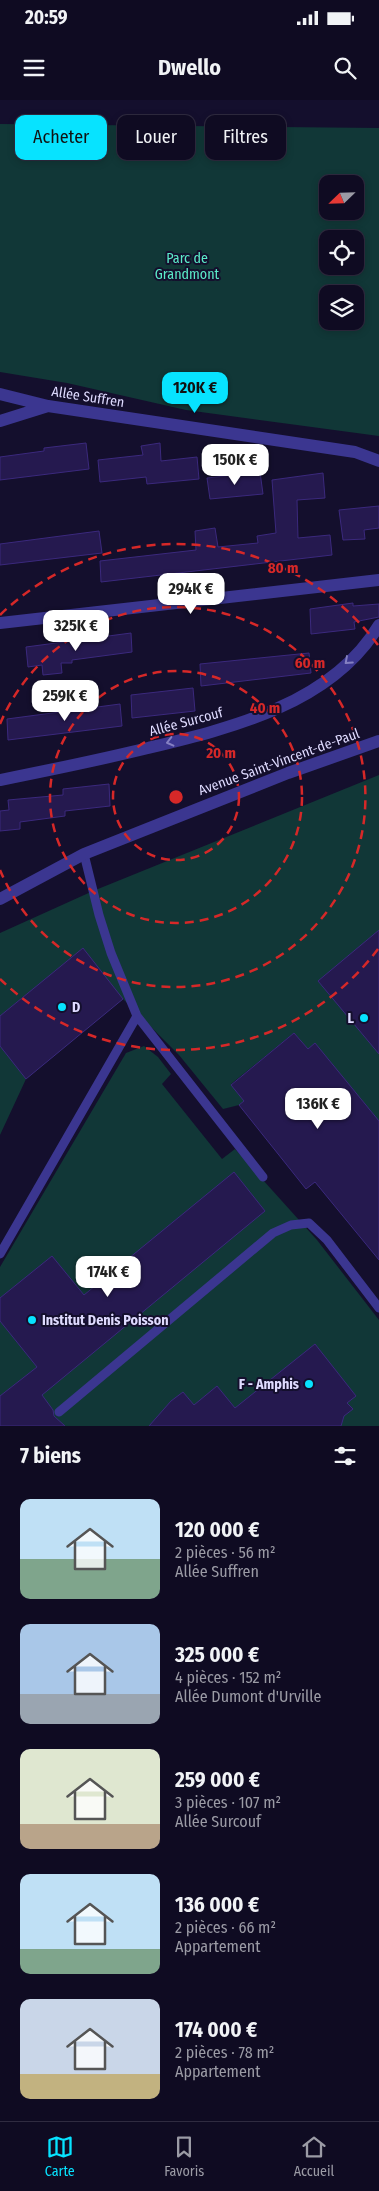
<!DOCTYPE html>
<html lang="fr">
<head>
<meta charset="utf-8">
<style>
	body { margin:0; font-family:"Fira Sans Condensed",sans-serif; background:#1d192f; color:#f1f3f6; height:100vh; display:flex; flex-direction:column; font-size:19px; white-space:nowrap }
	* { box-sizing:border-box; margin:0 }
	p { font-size:16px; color:#9b9ba5 }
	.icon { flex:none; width:28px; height:28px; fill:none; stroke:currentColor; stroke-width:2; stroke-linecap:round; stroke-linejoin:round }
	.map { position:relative; height:1326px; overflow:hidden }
	.details { display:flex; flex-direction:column; background:#0f0b22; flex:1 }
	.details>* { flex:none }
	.hud { position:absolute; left:15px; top:15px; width:350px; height:45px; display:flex; gap:10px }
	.needle { width:32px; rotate:247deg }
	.buttons { position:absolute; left:319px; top:75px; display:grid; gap:10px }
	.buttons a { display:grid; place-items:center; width:45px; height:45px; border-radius:10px; background:#0f0b22; box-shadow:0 2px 8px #0003,0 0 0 1px #2f2b40; font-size:25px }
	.price { position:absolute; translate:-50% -42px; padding:0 11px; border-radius:10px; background:#fff; color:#222; font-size:16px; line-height:32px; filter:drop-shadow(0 1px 2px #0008) }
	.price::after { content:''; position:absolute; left:50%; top:30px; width:15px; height:11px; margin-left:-8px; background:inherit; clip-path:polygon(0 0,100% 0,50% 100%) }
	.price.on { background:#07e3ff; color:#111 }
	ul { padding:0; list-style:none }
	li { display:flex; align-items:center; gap:15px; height:125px; padding:0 20px }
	li span { display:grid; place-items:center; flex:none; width:140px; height:100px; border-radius:10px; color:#555 }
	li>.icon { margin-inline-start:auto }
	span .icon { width:60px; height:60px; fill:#fffc; stroke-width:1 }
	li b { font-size:21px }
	h2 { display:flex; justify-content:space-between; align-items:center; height:60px; padding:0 20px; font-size:21px }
	.tag { padding:0 18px; border-radius:10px; background:#0f0b22; box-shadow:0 2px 8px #0003,0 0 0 1px #2f2b40; font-size:18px; line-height:45px }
	.tag.on { background:#07e3ff; color:#111 }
	.status { display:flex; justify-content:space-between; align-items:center; height:35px; padding:0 25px; background:#0f0b22; direction:ltr }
	.status svg { height:14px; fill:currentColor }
	header { display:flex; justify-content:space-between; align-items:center; height:65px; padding:0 20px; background:#0f0b22; font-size:22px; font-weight:700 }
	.dock { display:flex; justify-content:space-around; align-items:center; height:70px; border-top:1px solid #2f2b40; background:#0f0b22; font-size:14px; color:#9b9ba5 }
	.dock a { display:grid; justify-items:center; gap:2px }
	.dock .on { color:#07e3ff }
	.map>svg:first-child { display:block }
</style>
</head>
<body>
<div class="status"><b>20:59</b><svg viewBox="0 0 49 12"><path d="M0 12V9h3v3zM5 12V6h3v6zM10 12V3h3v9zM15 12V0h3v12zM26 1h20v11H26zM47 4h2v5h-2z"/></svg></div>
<header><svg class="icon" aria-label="menu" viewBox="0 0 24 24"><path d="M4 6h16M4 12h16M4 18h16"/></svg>Dwello<svg class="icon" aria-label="search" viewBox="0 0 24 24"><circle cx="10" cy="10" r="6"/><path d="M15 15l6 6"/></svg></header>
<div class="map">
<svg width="379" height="1326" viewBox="0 0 379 1326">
	<rect width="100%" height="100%" fill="#140f2d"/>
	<path fill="#113737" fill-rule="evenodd" d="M0,24L379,28V336L186,310L67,283L0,272ZM328,84H355V111H328ZM328,139H355V166H328ZM328,194H355V221H328Z
		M379,675V1021L314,944L308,949L294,933L231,984L244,1001L239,1005L223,1009L179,955L123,899L26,979L0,1035V833L93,791Z
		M144,946L158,957L171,974L162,984L222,1059L235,1049L317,1140L379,1220V1326H0V1167L126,953Z"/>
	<path fill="#25194f" stroke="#3b297d" d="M86,343L89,369L0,380V357L44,351V348Z
		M160,343L161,361L197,357L199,379L147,384L146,377L100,382L98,360L143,355L141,346Z
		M260,372L263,394L210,399L207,378Z
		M323,373L325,398L297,400L298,438L330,435L332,455L101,482L100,461L196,450L195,431L215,428L218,447L258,443L257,436L276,433L272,380Z
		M379,406V428L364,430L365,439L343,440L339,410Z
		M99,431L102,453L0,465V444Z
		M353,503V506L379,504V517L354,522L355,529L311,534L310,509Z
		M131,533L132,552L72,560V563H61L62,573L43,575L42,565L28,567L26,547Z
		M309,553L311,573L201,586L200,564Z
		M193,588L195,611L132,618L131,595Z
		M120,604L122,626L8,640L7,619Z
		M109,684L110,706L65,711V716L20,722V729L0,731V711L9,710L8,700L63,695V689Z
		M379,830V954L318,881Z
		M83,848L123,899L26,979L0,946V916Z
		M294,933L308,949L315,943L379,1021V1160L315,1082L306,1089L239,1005L244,1001L231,985Z
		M234,1072L265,1111L42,1295L53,1310L54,1316L65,1326H0V1296L37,1267L0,1221V1198L52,1156L84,1195Z
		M315,1244L356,1296L347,1303L353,1309L344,1316L341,1326H149L171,1301L183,1292L194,1305L217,1286L235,1308Z"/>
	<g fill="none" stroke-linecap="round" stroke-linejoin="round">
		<path stroke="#3b3690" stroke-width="9" d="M84,754L99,815L111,853L137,916L263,1077
			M0,1154L137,916
			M59,1312L273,1133L291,1125L309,1123L327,1140L379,1208"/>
		<path stroke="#3b3690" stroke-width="12" d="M0,294L48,306L355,352L379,361
			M0,321L48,306
			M0,523L379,480
			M0,680C50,670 99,660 148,648C231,628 332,604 379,525"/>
		<path stroke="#3b3690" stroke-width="12" d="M0,799L84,754L288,673L379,641"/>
	</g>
	<defs><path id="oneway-chevron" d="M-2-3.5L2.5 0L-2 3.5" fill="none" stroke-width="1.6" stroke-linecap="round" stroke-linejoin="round" transform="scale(1.25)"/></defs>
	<g stroke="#8580c2">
		<use href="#oneway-chevron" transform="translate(348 561) rotate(138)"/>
		<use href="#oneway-chevron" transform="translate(170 642) rotate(166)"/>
	</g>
	<g fill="none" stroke="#d62828" stroke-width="2.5" stroke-dasharray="9 6">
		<circle cx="176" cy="697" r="63"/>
		<circle cx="176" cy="697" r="126"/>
		<path d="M0 624A190 190 0 1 1 0 770"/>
		<path d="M378 849A253 253 0 0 1 0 879M0 515A253 253 0 0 1 378 545"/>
	</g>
	<g fill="#07e3ff" stroke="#140f2d" stroke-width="2">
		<circle cx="62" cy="907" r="5"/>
		<circle cx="364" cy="918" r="5"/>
		<circle cx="32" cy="1220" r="5"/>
		<circle cx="309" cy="1284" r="5"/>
	</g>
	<g text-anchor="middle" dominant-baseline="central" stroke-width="4" stroke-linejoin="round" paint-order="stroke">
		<g font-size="14" fill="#5bebc9" stroke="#140f2d">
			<text x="187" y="158">Parc de<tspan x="187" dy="16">Grandmont</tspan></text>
		</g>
		<g font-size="14" fill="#dfdbff" stroke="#140f2d">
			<text transform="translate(88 297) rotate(9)">Allée Suffren</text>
			<text transform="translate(186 622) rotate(-15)">Allée Surcouf</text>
			<text transform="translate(279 662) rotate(-20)">Avenue Saint-Vincent-de-Paul</text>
		</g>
		<g font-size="14" font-weight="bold" fill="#dfdbff" stroke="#140f2d" text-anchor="start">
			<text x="72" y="907">D</text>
			<text x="354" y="918" text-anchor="end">L</text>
			<text x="42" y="1220">Institut Denis Poisson</text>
			<text x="299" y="1284" text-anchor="end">F - Amphis</text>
		</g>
	</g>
	<circle cx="176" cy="697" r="8" fill="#d62828" stroke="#140f2d" stroke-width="2.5"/>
	<g font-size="15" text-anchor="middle" font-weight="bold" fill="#d62828" stroke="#140f2d" stroke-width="4" stroke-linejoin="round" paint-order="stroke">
		<text x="283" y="473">80 m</text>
		<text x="310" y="568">60 m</text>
		<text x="265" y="613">40 m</text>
		<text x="221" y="658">20 m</text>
	</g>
</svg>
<div class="buttons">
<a><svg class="needle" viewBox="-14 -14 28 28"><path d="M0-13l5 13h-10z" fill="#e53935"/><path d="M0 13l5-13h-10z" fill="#9b9ba5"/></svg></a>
<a><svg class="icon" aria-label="locate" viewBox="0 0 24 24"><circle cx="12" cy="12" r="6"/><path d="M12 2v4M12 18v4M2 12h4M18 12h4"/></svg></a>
<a><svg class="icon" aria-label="layers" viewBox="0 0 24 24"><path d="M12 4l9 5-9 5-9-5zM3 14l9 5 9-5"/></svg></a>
</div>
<b class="price on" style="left:195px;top:314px">120K €</b>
<b class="price" style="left:235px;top:386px">150K €</b>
<b class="price" style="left:191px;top:515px">294K €</b>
<b class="price" style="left:76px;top:552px">325K €</b>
<b class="price" style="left:65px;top:622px">259K €</b>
<b class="price" style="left:318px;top:1030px">136K €</b>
<b class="price" style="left:108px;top:1198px">174K €</b>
<div class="hud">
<a class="tag on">Acheter</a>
<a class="tag">Louer</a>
<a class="tag">Filtres</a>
</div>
</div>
<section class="details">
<h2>7 biens<svg class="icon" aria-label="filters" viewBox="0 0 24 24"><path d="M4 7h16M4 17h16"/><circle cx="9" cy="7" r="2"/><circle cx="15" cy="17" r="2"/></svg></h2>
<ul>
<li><span style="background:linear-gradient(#bfe0f5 60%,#7fa58c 0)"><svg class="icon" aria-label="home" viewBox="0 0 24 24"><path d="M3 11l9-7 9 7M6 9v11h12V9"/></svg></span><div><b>120 000 €</b><p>2 pièces · 56 m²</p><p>Allée Suffren</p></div></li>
<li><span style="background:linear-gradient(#a9c7e8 70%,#9aa5b1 0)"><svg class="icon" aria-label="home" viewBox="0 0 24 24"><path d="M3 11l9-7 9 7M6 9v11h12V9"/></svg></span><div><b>325 000 €</b><p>4 pièces · 152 m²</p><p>Allée Dumont d'Urville</p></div></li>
<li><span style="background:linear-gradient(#dfe7d0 75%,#b9a48a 0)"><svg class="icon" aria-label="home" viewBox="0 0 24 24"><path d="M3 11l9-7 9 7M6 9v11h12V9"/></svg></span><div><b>259 000 €</b><p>3 pièces · 107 m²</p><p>Allée Surcouf</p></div></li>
<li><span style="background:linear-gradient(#bfe0f5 75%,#7fa58c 0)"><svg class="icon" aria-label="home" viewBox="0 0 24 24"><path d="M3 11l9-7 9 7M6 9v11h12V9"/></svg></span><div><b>136 000 €</b><p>2 pièces · 66 m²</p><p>Appartement</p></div></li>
<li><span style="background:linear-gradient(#c9d6e8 75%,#c2b280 0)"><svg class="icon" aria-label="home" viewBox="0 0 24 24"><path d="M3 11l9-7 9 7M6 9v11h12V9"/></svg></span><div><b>174 000 €</b><p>2 pièces · 78 m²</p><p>Appartement</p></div></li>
</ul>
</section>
<nav class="dock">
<a class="on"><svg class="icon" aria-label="map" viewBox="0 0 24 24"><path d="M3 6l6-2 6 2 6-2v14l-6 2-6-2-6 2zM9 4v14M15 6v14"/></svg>Carte</a>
<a><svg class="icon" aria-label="saved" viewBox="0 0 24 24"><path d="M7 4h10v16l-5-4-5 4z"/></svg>Favoris</a>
<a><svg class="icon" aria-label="home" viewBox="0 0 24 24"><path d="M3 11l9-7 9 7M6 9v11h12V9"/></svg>Accueil</a>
</nav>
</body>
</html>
